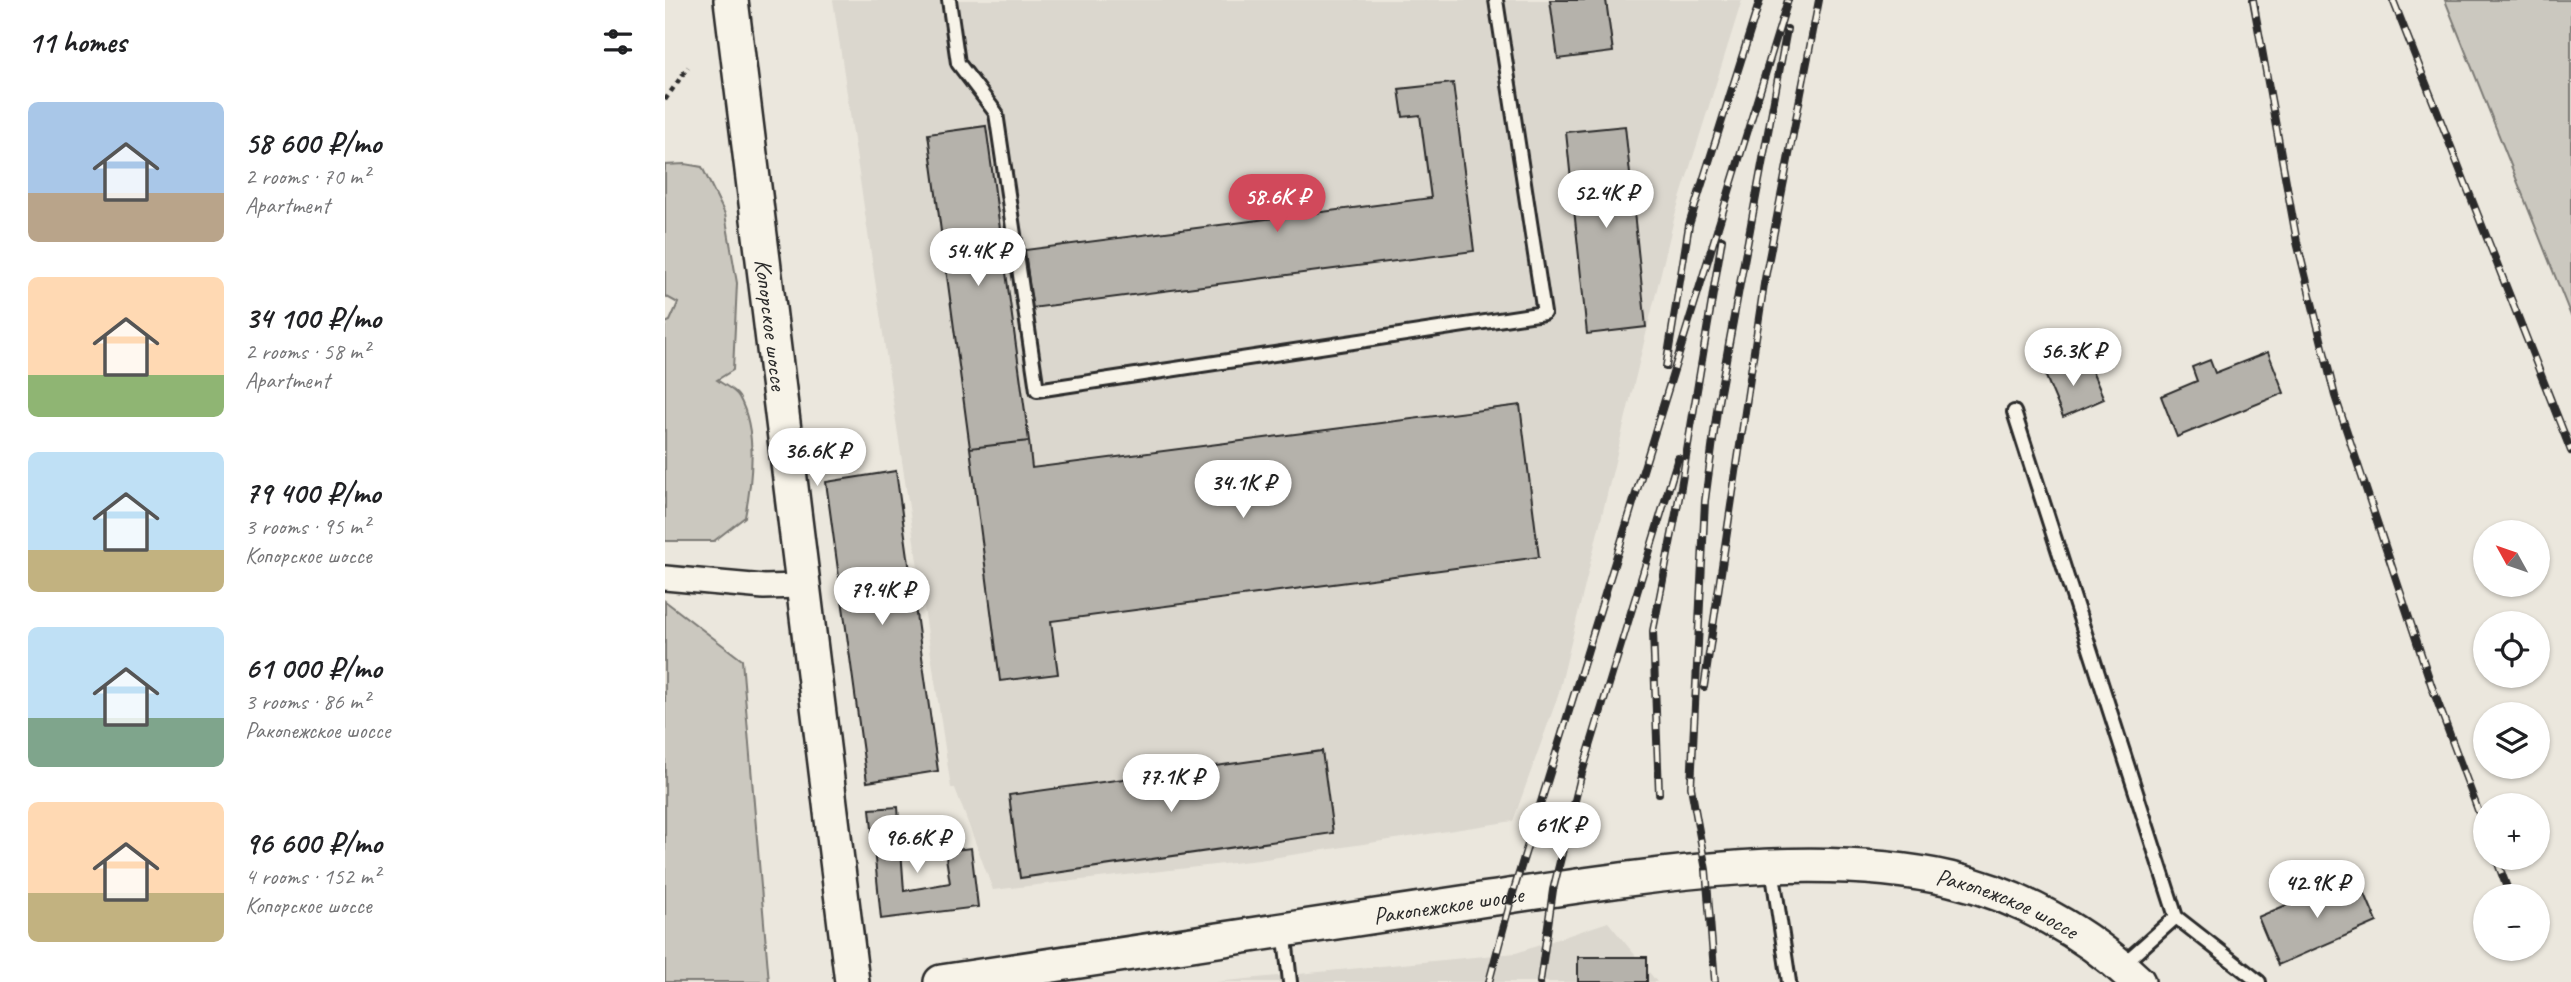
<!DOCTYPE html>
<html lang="en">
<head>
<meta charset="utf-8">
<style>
	body { margin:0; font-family:Caveat,sans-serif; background:#f6f6f6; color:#202124; height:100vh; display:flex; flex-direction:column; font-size:26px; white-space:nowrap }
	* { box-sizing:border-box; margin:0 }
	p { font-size:23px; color:#757577 }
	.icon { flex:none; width:38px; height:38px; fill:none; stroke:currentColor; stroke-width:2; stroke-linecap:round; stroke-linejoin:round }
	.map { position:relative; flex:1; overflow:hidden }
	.panel { display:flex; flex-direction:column; background:#fff; width:665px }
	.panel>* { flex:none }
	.needle { width:46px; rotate:310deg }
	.buttons { position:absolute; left:1808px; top:520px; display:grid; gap:14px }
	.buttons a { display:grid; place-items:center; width:77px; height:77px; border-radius:50%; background:#fff; box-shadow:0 2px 5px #0004; font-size:35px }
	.price { position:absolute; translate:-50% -60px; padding:0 16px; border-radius:24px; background:#fff; color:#222; font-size:23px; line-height:46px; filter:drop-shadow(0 2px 4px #0008) }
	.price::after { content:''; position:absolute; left:50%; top:42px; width:21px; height:16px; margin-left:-10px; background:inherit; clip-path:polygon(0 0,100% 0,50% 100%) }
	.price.active { background:#d1495b; color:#fff }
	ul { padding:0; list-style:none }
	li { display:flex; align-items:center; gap:21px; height:175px; padding:0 28px }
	li span { display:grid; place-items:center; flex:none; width:196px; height:140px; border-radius:10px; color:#555 }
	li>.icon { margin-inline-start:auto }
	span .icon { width:84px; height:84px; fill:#fffc; stroke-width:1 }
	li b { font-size:30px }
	h2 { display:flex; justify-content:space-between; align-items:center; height:84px; padding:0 28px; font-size:30px }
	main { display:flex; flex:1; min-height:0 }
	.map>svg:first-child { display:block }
</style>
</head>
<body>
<main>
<section class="panel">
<h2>11 homes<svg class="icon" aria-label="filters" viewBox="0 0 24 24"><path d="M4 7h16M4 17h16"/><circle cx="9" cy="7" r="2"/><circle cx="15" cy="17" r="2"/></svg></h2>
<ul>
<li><span style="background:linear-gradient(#a9c7e8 65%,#b9a48a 0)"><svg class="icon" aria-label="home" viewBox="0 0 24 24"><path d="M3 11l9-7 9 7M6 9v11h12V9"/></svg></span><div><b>58 600 ₽/mo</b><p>2 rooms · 70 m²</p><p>Apartment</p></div></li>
<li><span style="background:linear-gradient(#ffd9b3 70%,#8fb573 0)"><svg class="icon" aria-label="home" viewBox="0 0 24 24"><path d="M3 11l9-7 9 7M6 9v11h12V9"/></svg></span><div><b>34 100 ₽/mo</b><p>2 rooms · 58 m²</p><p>Apartment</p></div></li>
<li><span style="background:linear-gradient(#bfe0f5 70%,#c2b280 0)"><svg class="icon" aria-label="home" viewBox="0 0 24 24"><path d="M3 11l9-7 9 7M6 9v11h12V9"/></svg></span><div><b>79 400 ₽/mo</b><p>3 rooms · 95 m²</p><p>Копорское шоссе</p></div></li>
<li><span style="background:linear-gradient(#bfe0f5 65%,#7fa58c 0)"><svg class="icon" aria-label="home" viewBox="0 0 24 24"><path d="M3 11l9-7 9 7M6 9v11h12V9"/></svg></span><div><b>61 000 ₽/mo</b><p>3 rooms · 86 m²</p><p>Ракопежское шоссе</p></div></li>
<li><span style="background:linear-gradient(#ffd9b3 65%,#c2b280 0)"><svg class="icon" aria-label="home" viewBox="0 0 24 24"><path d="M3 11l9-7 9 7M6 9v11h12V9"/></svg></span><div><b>96 600 ₽/mo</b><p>4 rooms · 152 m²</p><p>Копорское шоссе</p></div></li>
</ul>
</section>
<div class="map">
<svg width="1906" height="982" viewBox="0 0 1906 982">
	<rect width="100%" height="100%" fill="#ebe7dd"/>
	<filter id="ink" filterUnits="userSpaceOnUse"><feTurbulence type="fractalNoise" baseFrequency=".0143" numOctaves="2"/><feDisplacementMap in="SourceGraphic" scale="14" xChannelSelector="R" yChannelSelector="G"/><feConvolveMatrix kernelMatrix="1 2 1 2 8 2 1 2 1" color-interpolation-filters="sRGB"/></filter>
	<g filter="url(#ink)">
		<path fill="#dbd7ce" d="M168,0H1077L1010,215L893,696L848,821L594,860L328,890L290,788H286Z
			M943,922L992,982H551L851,953Z"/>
		<path fill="#cbc8bf" stroke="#7b7a75" stroke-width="2" d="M1780,0H1906V316Z
			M20,164L37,167L60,214L72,283L68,370L52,380C59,385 70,390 74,397C93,431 87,481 80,517L49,541H0V323L5,321L13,303L0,296V165Z
			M0,601L77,660L104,982H0Z"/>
		<path fill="#b5b2ab" stroke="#2b2b2b" stroke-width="2" d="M885,0H941L948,52L893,59Z
			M788,83L809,251L367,308L360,250L766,198L755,115L738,117L734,89Z
			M321,126L364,441L305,448L263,134Z
			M960,126L981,327L922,334L901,132Z
			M1603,352L1619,393L1512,437L1496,396L1532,381L1527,367L1545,360L1550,373Z
			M1376,365L1426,369L1439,399L1398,417Z
			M855,405L874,557L386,621L393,674L335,681L305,448L364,441L367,468Z
			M231,471L273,771L202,782L161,482Z
			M657,751L668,833L355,878L344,795Z
			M233,807L239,891L285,883L280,851L306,848L313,907L216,919L205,809Z
			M1692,875L1712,922L1613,965L1593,917Z
			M913,957H982V982H913Z"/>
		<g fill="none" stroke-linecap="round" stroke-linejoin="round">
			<defs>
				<path id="service" d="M284,0L293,63L331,113L372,390L879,313L831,0
					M1349,412L1511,917
					M1107,868L1124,982
					M619,929L625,982
					M1456,966L1511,917L1594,982"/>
				<path id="minor" d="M0,578L99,587L136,586"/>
				<g id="secondary">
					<path id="s1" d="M66,0L187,982"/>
					<path id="s2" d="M276,982C454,954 632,927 810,901C957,880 1139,846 1285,879C1354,895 1422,933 1473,982"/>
				</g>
			</defs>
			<use href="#service" stroke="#2b2b2b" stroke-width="18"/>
			<use href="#minor" stroke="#2b2b2b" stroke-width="28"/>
			<use href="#secondary" stroke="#2b2b2b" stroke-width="38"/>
			<path stroke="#2b2b2b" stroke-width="4.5" stroke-dasharray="5 5" stroke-linecap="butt" d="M0,100L23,67"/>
			<use href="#service" stroke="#f7f3e8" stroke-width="12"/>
			<use href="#minor" stroke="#f7f3e8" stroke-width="23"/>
			<use href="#secondary" stroke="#f7f3e8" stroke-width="33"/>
			<defs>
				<path id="rail" d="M1588,0L1632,242L1670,396L1767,687L1820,829
					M1728,0L1906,451
					M1001,367L1024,225L1095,0
					M1039,687L1099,284L1154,0
					M994,793L988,631L1015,493L1057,239
					M1831,858L1845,896
					M824,982L847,896L1123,0
					M875,982L888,890L916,776L1013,458
					M1050,982L1041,870L1026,787L1040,501L1053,403L1122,29"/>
			</defs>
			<use href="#rail" stroke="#2b2b2b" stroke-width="8"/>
			<use href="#rail" stroke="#f7f3e8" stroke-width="5" stroke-dasharray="16" stroke-linecap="butt"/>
		</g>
	</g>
	<g text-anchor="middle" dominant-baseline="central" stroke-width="5" stroke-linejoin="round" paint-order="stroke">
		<g font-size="24" fill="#2b2b2b" stroke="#f7f3e8">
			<text stroke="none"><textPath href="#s1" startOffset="327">Копорское шоссе</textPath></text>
			<text stroke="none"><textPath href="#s2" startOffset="513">Ракопежское шоссе</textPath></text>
			<text stroke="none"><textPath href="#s2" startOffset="1080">Ракопежское шоссе</textPath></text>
		</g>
	</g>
</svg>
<div class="buttons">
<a><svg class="needle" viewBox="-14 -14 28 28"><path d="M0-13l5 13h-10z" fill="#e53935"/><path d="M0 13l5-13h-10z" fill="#757577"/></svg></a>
<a><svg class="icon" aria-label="locate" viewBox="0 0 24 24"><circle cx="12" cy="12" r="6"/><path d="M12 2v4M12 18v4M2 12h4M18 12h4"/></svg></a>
<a><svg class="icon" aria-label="layers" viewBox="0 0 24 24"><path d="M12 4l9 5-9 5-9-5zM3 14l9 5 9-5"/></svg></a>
<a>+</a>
<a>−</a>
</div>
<b class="price" style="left:941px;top:230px">52.4K ₽</b>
<b class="price active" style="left:612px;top:234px">58.6K ₽</b>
<b class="price" style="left:313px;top:288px">54.4K ₽</b>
<b class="price" style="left:1408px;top:388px">56.3K ₽</b>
<b class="price" style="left:152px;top:488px">36.6K ₽</b>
<b class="price" style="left:578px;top:520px">34.1K ₽</b>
<b class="price" style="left:217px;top:627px">79.4K ₽</b>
<b class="price" style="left:506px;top:814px">77.1K ₽</b>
<b class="price" style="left:895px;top:862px">61K ₽</b>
<b class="price" style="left:252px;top:875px">96.6K ₽</b>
<b class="price" style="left:1652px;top:920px">42.9K ₽</b>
</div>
</main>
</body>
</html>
